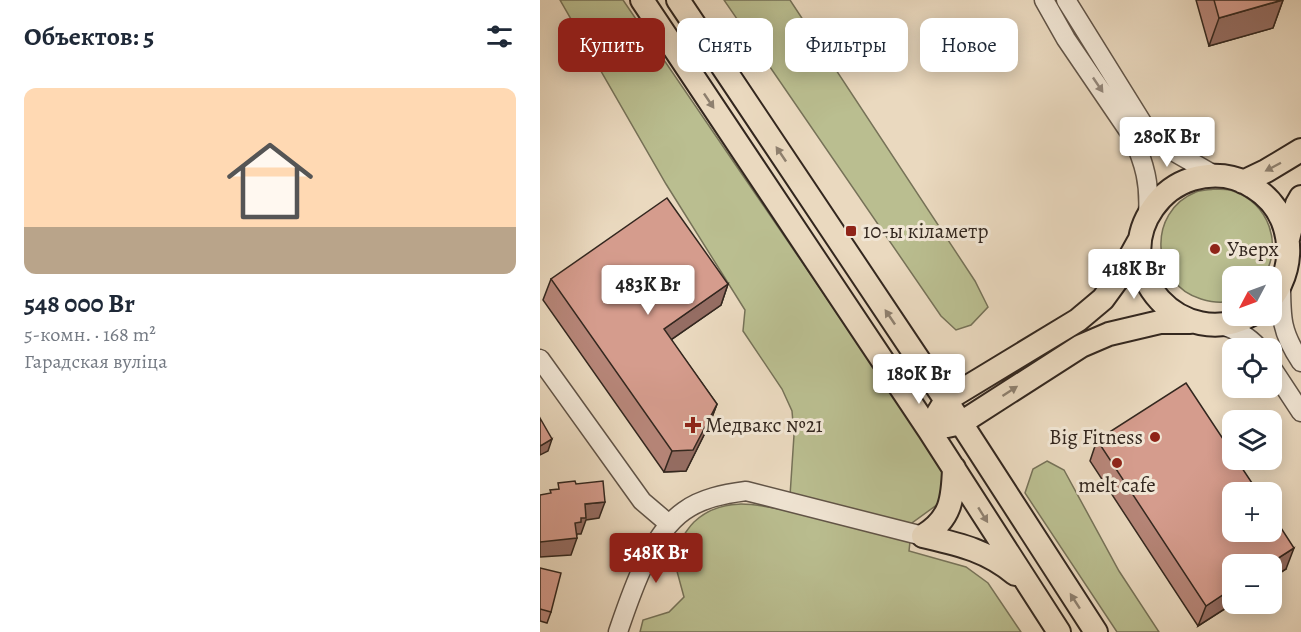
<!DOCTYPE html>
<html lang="ru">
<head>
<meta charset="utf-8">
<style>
	body { margin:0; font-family:Alegreya,serif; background:#f6f6f7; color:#1f2937; height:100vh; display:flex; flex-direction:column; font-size:22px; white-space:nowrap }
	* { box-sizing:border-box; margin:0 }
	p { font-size:20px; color:#747a83 }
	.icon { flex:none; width:33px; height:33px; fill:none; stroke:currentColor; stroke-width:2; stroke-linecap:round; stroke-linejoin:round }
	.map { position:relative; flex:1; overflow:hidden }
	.details { display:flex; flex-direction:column; background:#fff; width:540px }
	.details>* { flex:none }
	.hud { position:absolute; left:18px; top:18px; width:570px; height:54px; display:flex; gap:12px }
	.needle { width:39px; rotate:229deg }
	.tools { position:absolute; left:682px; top:266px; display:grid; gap:12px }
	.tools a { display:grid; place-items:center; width:60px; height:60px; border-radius:12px; background:#fff; box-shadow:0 3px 15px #0003; font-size:30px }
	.price { position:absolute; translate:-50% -51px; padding:0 14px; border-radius:6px; background:#fff; color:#222; font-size:20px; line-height:39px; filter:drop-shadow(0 2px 3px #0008) }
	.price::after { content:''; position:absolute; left:50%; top:36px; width:18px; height:14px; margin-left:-9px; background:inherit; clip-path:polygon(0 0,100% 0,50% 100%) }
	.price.selected { background:#8f2418; color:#fff }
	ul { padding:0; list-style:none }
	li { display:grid; align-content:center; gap:12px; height:318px; padding:0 24px }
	li span { display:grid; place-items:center; height:186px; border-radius:12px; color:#555 }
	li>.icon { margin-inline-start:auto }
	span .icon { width:108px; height:108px; fill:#fffc; stroke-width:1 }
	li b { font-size:26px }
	h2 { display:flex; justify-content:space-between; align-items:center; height:72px; padding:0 24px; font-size:26px }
	.pill { padding:0 21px; border-radius:12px; background:#fff; box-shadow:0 3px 15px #0003; font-size:21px; line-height:54px }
	.pill.selected { background:#8f2418; color:#fff }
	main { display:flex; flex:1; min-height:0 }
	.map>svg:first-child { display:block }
</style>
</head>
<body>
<main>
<section class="details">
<h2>Объектов: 5<svg class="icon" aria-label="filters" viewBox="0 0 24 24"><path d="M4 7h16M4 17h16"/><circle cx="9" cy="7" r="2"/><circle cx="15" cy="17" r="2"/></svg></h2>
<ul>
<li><span style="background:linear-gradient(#ffd9b3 75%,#b9a48a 0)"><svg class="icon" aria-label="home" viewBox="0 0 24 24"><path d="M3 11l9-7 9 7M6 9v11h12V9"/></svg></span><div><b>548 000 Br</b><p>5-комн. · 168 m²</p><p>Гарадская вуліца</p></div></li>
</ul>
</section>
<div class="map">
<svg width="761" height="632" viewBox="0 0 761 632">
	<rect width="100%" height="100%" fill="#ead9bf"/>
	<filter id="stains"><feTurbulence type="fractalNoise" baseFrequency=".00333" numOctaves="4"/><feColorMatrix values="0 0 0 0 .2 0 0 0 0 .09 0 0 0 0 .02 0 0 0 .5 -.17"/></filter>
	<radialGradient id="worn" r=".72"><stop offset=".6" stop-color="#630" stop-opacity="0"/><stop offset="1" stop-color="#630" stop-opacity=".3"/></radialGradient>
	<path fill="#babe90" stroke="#767258" stroke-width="1.5" d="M20,0H83L404,470L407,484L398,504L372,523L369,551L426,567L448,583L481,632H100L103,620L129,612L144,597L132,553C139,543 146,530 154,522C182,496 216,504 249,511L254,435L252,411L242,389L203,331L205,310L126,184Z
		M184,0H250L435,281L448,307L431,325L416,330L401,316Z
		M674,189C680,189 688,189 693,191C729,203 743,245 724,276H693V300C683,304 671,302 661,299C611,284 606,212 656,192C662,190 669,190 674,189Z
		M507,461L524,470L579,571L619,632H577L485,493L493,469Z"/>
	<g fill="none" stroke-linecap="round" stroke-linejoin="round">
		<defs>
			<path id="minor" d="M504,0L526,39L592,136C605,164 610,184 608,215
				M526,0L605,127L629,149L676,176
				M741,283C741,318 741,332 761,362
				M681,325C697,330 708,336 719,348
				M0,359L102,501L129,524
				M732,368L761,412
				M78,632C91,594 110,535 144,511C162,498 184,494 206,491L383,536"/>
			<path id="major" d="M102,0L389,430L519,632
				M138,0L421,423L556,632
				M703,182L726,171L761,150
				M748,239L757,204L761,197
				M711,315C643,353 568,272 613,208C622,195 636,184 652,179C673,173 695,175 713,187C752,211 759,262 732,298
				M398,413L406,400L538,320L563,299L579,277L600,239
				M407,426L421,423L541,346L569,334L620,322H650
				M383,536C417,544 447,550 475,574
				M383,536C411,519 413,499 414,468"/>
		</defs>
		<use href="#minor" stroke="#615447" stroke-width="21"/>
		<use href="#major" stroke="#33271f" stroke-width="26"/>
		<use href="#minor" stroke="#f1e6d5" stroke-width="18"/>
		<use href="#major" stroke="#ead9bf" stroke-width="22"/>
	</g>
	<path fill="#b78679" stroke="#33271f" stroke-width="1.5" d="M656,0H743L733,28L669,46Z
		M11,279L188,284L181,305L131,340L177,404L169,425L146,471L124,472L3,300Z
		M557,440L746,569L658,626L550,461Z
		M0,568L11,612L7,623L0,621Z"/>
	<path fill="#956d63" stroke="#33271f" stroke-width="1.5" d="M743,0L733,28L669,46L679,18Z
		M188,284L181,305L116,350L124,329Z
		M177,404L169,425L146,471L124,472L132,451Z
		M12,439L8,451L0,455V446Z
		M65,502L59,518L46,520L41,534H37L36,538H37L31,555L0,557V542L35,523L45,504Z
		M754,548L746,569L732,578V564H729Z
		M693,588L694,603L658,626L666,606Z"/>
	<path fill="#d59c8d" stroke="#33271f" stroke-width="1.5" d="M674,0H742L679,18Z
		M127,198L188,284L124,329L177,404L153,450L132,451L11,279Z
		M646,383L693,454V459H696L718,492H693V531H732V514L754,548L729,564H693V588L666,606L557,440Z
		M0,418L12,439L0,446Z
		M35,481L36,484L63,481L65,502L45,504L46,518H41V522L35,523L37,538L0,542V495L11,493L10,490L19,489L18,483Z
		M0,568L21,573L11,612L0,609Z"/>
	<defs><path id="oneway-solid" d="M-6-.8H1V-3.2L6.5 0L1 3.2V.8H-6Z" transform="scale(1.5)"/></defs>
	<use fill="#92867a" href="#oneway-solid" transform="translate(558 85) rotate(56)"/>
	<g fill="#8e806f">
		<use href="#oneway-solid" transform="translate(169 101) rotate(56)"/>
		<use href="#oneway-solid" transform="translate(241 154) rotate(-124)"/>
		<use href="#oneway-solid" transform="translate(733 167) rotate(152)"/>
		<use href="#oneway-solid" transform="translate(350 317) rotate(-124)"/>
		<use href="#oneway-solid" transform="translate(470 391) rotate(-33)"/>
		<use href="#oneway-solid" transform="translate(443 515) rotate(58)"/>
		<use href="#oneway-solid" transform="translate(535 601) rotate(-123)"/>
	</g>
	<g fill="#8f2418" stroke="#f1e6d5" stroke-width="2">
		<rect x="305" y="225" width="12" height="12" rx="3"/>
		<circle cx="675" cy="249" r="6"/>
		<path d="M150 416h6v6h6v6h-6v6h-6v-6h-6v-6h6z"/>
		<circle cx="615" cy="437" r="6"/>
		<circle cx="577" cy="463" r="6"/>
	</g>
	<g text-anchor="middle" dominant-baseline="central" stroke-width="6" stroke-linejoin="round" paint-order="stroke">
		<g font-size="21" fill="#33271f" stroke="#f1e6d5" text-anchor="start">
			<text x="323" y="231">10-ы кіламетр</text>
			<text x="687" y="249">Уверх</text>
			<text x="165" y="425">Медвакс №21</text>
			<text x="603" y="437" text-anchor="end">Big Fitness</text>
			<text x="577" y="485" text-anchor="middle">melt cafe</text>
		</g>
	</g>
	<rect width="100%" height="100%" filter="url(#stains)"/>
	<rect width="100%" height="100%" fill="url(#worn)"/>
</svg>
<div class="tools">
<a><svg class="needle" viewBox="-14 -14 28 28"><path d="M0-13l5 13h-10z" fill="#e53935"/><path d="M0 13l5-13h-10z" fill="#747a83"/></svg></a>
<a><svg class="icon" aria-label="locate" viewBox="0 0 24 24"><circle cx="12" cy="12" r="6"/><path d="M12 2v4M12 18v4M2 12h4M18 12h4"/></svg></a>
<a><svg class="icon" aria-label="layers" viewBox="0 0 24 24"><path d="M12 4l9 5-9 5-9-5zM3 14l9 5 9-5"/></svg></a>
<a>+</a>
<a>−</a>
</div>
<b class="price" style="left:627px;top:168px">280K Br</b>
<b class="price" style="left:594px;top:300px">418K Br</b>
<b class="price" style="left:108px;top:316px">483K Br</b>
<b class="price" style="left:379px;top:405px">180K Br</b>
<b class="price selected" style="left:116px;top:584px">548K Br</b>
<div class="hud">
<a class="pill selected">Купить</a>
<a class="pill">Снять</a>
<a class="pill">Фильтры</a>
<a class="pill">Новое</a>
</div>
</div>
</main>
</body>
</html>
